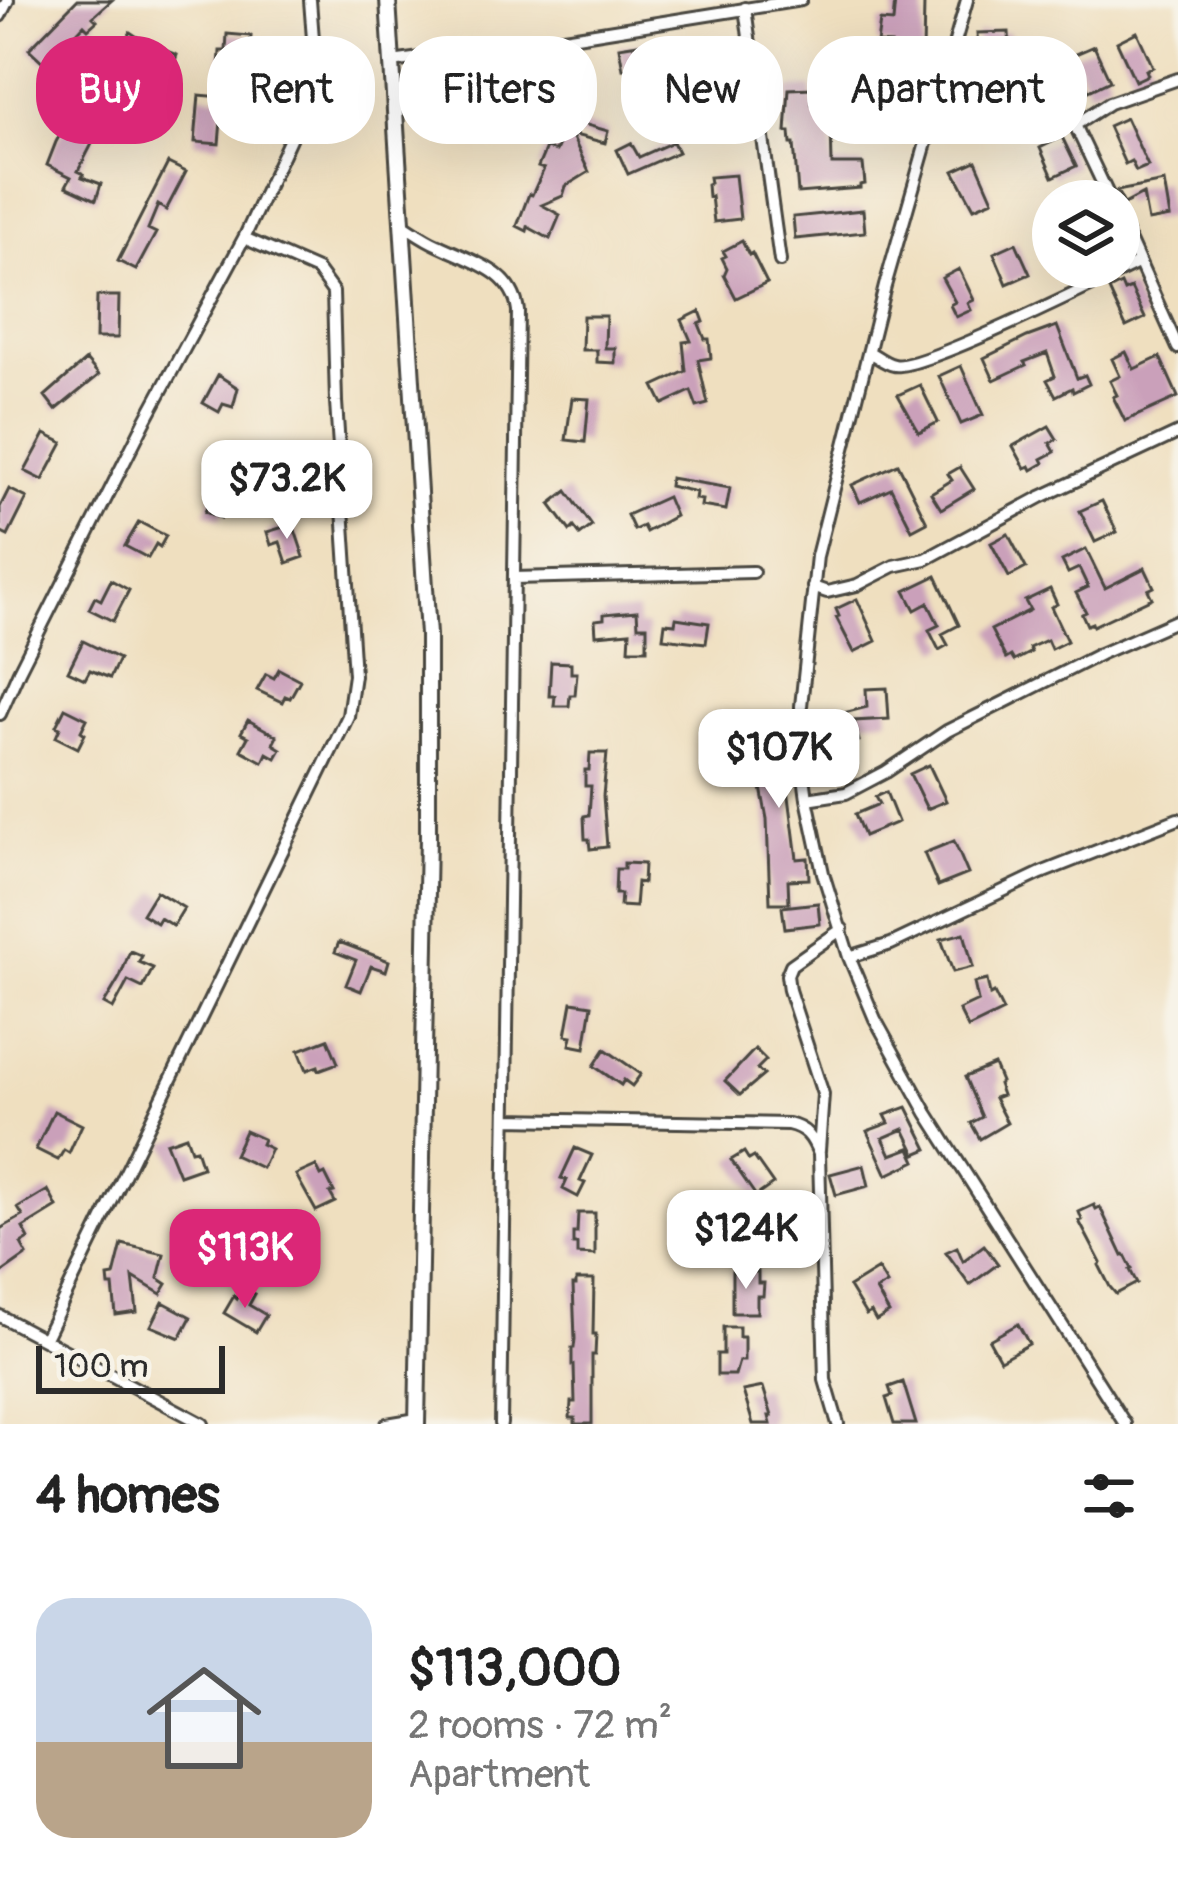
<!DOCTYPE html>
<html lang="en">
<head>
<meta charset="utf-8">
<style>
	body { margin:0; font-family:Pangolin,sans-serif; background:#f6f6f6; color:#222; height:100vh; display:flex; flex-direction:column; font-size:45px; white-space:nowrap }
	* { box-sizing:border-box; margin:0 }
	p { font-size:39px; color:#767676 }
	.icon { flex:none; width:66px; height:66px; fill:none; stroke:currentColor; stroke-width:2; stroke-linecap:round; stroke-linejoin:round }
	.map { position:relative; height:1424px; overflow:hidden }
	.sheet { display:flex; flex-direction:column; background:#fff; flex:1 }
	.sheet>* { flex:none }
	.banner { position:absolute; left:36px; top:36px; width:1107px; height:108px; display:flex; gap:24px }
	.buttons { position:absolute; left:1032px; top:180px; display:grid; gap:24px }
	.buttons a { display:grid; place-items:center; width:108px; height:108px; border-radius:50%; background:#fff; box-shadow:0 12px 48px #0002; font-size:60px }
	.scale { position:absolute; left:36px; bottom:30px; width:189px; box-sizing:border-box; padding-left:12px; border:6px solid #2b2b2b; border-top:0; font-size:33px; line-height:42px; white-space:nowrap; color:#2b2b2b; -webkit-text-stroke:9px #f7f3e8; paint-order:stroke }
	.price { position:absolute; translate:-50% -102px; padding:0 27px; border-radius:24px; background:#fff; color:#222; font-size:39px; line-height:78px; filter:drop-shadow(0 3px 6px #0008) }
	.price::after { content:''; position:absolute; left:50%; top:72px; width:36px; height:27px; margin-left:-18px; background:inherit; clip-path:polygon(0 0,100% 0,50% 100%) }
	.price.selected { background:#db2777; color:#fff }
	ul { padding:0; list-style:none }
	li { display:flex; align-items:center; gap:36px; height:300px; padding:0 36px }
	li+li { border-top:3px solid #e0e0e0 }
	li span { display:grid; place-items:center; flex:none; width:336px; height:240px; border-radius:36px; color:#555 }
	li>.icon { margin-inline-start:auto }
	span .icon { width:144px; height:144px; fill:#fffc; stroke-width:1 }
	li b { font-size:51px }
	h2 { display:flex; justify-content:space-between; align-items:center; height:144px; padding:0 36px; font-size:51px }
	.chip { padding:0 42px; border-radius:48px; background:#fff; box-shadow:0 12px 48px #0002; font-size:42px; line-height:108px }
	.chip.selected { background:#db2777; color:#fff }
	.map>svg:first-child { display:block }
</style>
</head>
<body>
<div class="map">
<svg width="1178" height="1424" viewBox="0 0 1178 1424">
	<rect width="100%" height="100%" fill="#f7f3e8"/>
	<filter id="ink" filterUnits="userSpaceOnUse"><feTurbulence type="fractalNoise" baseFrequency=".00833" numOctaves="2"/><feDisplacementMap in="SourceGraphic" scale="24" xChannelSelector="R" yChannelSelector="G"/><feConvolveMatrix kernelMatrix="1 2 1 2 8 2 1 2 1" color-interpolation-filters="sRGB"/></filter>
	<filter id="wash" filterUnits="userSpaceOnUse"><feTurbulence type="fractalNoise" baseFrequency=".004" numOctaves="4" result="noise"/><feDisplacementMap in="SourceGraphic" scale="48" xChannelSelector="R" yChannelSelector="G"/><feGaussianBlur stdDeviation="2.7" result="paint"/><feColorMatrix in="noise" values="0 0 0 0 0 0 0 0 0 0 0 0 0 0 0 0 0 1.4 0 .05"/><feComposite in="paint" operator="in"/></filter>
	<g filter="url(#wash)">
		<rect width="100%" height="100%" fill="#efdfbf"/>
		<g id="blocks">
			<path fill="#caa0ba" d="M77,0H112L93,17L97,21L88,29L84,25L65,45L71,52L63,60L54,52L44,63L29,49Z
				M895,0L924,2L923,54L890,50L891,44L877,43L880,21L893,22Z
				M130,32L148,44L177,55L173,67L163,63L161,69L130,55L132,52L122,46Z
				M1009,32L1011,75L1031,73L1033,45L1053,44L1054,70H1058L1059,84L1032,86L1031,83H1012V87H999V82L984,83L982,53H978L977,33Z
				M1137,32L1153,67L1146,70L1148,75L1135,81L1117,42Z
				M227,34L251,36L246,98L222,96L224,69L219,68L220,51H226Z
				M656,41L663,85L642,88L638,67L623,69L619,47Z
				M1094,46L1110,81L1089,91L1073,55Z
				M530,59L585,68L576,122L608,131L605,143L571,134L589,172L566,186L563,196L542,205L560,215L550,239L528,227L527,231L517,226L529,194L532,195L544,169L538,167L546,148L556,151L566,128L539,121L544,105L526,102Z
				M812,88V104H825V127L831,126L832,164H863L865,184L860,185V188L798,193L794,144H791L790,132H786L789,89Z
				M199,95L223,97L219,144L195,142Z
				M76,111L96,122L88,135L95,138L78,171L84,174L82,177L101,184L96,200L66,186L71,177L47,165L56,142L71,114L74,115Z
				M1126,118L1148,166L1136,171L1131,161L1125,164L1108,126Z
				M1062,137L1076,166L1053,177L1040,148Z
				M673,142L678,152L628,174L617,150L631,143L639,157Z
				M976,161L993,200L974,208L954,171Z
				M168,163L186,172L166,210L158,205L148,229L156,233L136,270L118,261Z
				M735,175L740,219L714,222L711,196L708,197L707,184L710,183L709,177Z
				M1164,182L1170,217L1148,221L1143,194L1124,204L1117,191Z
				M863,210L865,232L795,239L793,217Z
				M742,241L749,255L752,253L767,283L736,298L724,275L727,268L722,258L726,256L723,251Z
				M1016,243L1030,274L1007,284L994,253Z
				M959,269L974,300L968,303L971,310L956,317L950,305L955,302L942,278Z
				M1121,284L1124,291L1131,288L1145,318L1126,327L1109,290Z
				M97,296H119L118,338H96Z
				M700,311L704,322L699,324L705,339H709L711,358L698,360L708,404L697,407L691,391L663,404L654,386L686,371L683,342L691,341L682,320Z
				M583,316H606L605,348H615V363L597,362V350H582Z
				M1057,326L1077,378L1085,375L1089,384L1073,392L1072,388L1056,396L1047,380L1055,376L1047,353L1024,362L1026,365L994,380L984,358L1027,337Z
				M1126,352L1134,369L1160,357L1178,397L1125,421L1113,397L1117,395L1110,381L1120,376L1112,359Z
				M86,360L99,375L56,410L45,396Z
				M961,366L983,415L961,424L939,376Z
				M218,375L238,388L233,407L223,404L219,412L203,403Z
				M920,385L938,422L919,432L898,395Z
				M572,398L589,399L585,442L566,440Z
				M1049,426L1057,439L1050,443L1055,452L1042,459L1044,463L1032,470L1030,466L1025,468L1013,446Z
				M45,434L63,443L43,480L25,471Z
				M228,461L240,464L221,518L205,512L217,482L222,484Z
				M898,464L927,522L912,530L891,488L860,502L852,485Z
				M960,467L974,489L941,509L931,493L952,480L948,474Z
				M670,478L730,488L726,510L701,506L702,500L695,499L696,492L669,486Z
				M9,489L27,498L8,536L0,532V507Z
				M567,491L592,526L580,535L574,527L570,531L550,504Z
				M667,497L675,516L646,532L643,526L634,530L627,515Z
				M1102,501L1117,532L1095,542L1080,511Z
				M139,522L166,536L160,547L156,544L148,558L125,546Z
				M293,524L304,557L287,563L280,542L271,545L267,532Z
				M1008,534L1026,568L1009,577L991,543Z
				M1086,549L1105,588L1145,568L1154,587L1148,590L1152,598L1093,626L1092,623L1087,625L1082,614L1086,612L1076,593L1088,587L1079,568L1068,573L1062,561Z
				M936,576L959,625L942,634L948,645L939,650L929,630L939,625L928,603L915,610L905,591Z
				M111,580L129,590L113,621L89,609L95,597L101,600Z
				M1050,589L1057,604L1051,607L1067,641L1051,649L1047,640L1029,648L1031,652L1014,661L1011,656L1006,659L991,630L1030,610L1025,601Z
				M857,599L876,641L854,652L836,617L839,616L836,609Z
				M637,611L638,626H647V649H629L630,632L596,635L595,620L604,619V614Z
				M676,618L709,623L706,643L663,638L665,623L675,624Z
				M83,641L119,659L110,678L90,670L85,679L68,671Z
				M551,662L571,663V673H577L575,695H570L569,706H554L555,696H549Z
				M279,669L300,680L290,698L285,696L282,702L257,690L266,674L274,678Z
				M887,688L889,719L854,721L859,741L839,746L833,722H829L828,717L867,707L866,689Z
				M65,708L87,719L81,731L85,734L78,748L56,737L60,728L56,726Z
				M248,720L277,736L273,744L281,749L276,758L267,753L263,762L241,750L248,737L241,733Z
				M791,720V739L787,740L792,772L786,773L797,859L808,858L809,879L788,880L789,903H770L767,819L759,777L753,778L750,754L767,752L761,727Z
				M590,753H607L603,796L607,847L590,849L589,839H585L584,816L589,815L591,786H585V770H589Z
				M929,765L946,801L927,809L910,774Z
				M886,792L898,822L864,836L855,814L879,804L875,797Z
				M954,841L968,874L938,886L924,853Z
				M624,863L644,864L643,883L637,882L635,907L620,906L621,894H615L616,869H624Z
				M156,891L184,908L173,926L160,918L157,923L142,914Z
				M818,903L820,924L785,928L782,907Z
				M964,933L973,967L953,972L941,939Z
				M339,942L389,961L386,971L371,966L361,991L346,985L356,960L335,952Z
				M130,951L142,956L139,962L153,968L143,988L128,981L113,1009L104,1004L120,977Z
				M987,980L990,995L994,993L1003,1011L968,1028L959,1010L978,1001L974,983Z
				M572,1002L592,1005L585,1048L570,1045L572,1036L566,1035Z
				M328,1039L338,1063L319,1070L318,1066L307,1070L299,1050Z
				M605,1049L641,1074L632,1086L624,1080L621,1085L594,1066Z
				M755,1049L766,1060L757,1069L764,1075L740,1095L725,1081Z
				M994,1065L1001,1082L998,1084L1002,1095L994,1098L1007,1123L980,1139L971,1123L982,1117L965,1077Z
				M907,1107L928,1149L916,1154L904,1129L883,1138L891,1155L910,1148L916,1161L887,1175L867,1131L889,1123L885,1115Z
				M54,1111L82,1125L69,1153L64,1150L58,1160L36,1149Z
				M245,1131L263,1139L261,1144L271,1149L262,1168L234,1155Z
				M186,1136L191,1150L196,1149L202,1167L179,1175L166,1143Z
				M575,1148L592,1155L580,1181L585,1183L578,1197L563,1189L567,1180L561,1178Z
				M744,1152L749,1160L754,1157L773,1184L756,1196L731,1160Z
				M864,1165L869,1186L836,1195L830,1174Z
				M316,1166L321,1176L325,1174L334,1192L330,1193L335,1202L316,1211L296,1175Z
				M48,1190L57,1207L23,1228L29,1239L21,1244L27,1255L0,1274V1229L23,1216L18,1208Z
				M742,1202H757V1211H760L758,1244H737V1231H742Z
				M1094,1205L1096,1209L1100,1207L1123,1256L1125,1255L1132,1269L1130,1270L1137,1283L1116,1294L1110,1287L1099,1265L1101,1263L1079,1221L1082,1220L1079,1212Z
				M578,1213H595V1255L577,1254V1244H573V1233H577Z
				M122,1244L164,1254L158,1278L167,1284L161,1294L133,1277L137,1312L116,1315L113,1286H109L108,1277L114,1276Z
				M984,1245L998,1264L970,1285L946,1252L957,1247L963,1261Z
				M878,1269L887,1284L876,1290L889,1313L876,1321L871,1312L866,1315L849,1287Z
				M732,1271L758,1272V1283H764L763,1296H757V1313H732Z
				M576,1280H594L593,1334H596L595,1355H592V1424H575V1418H570L571,1402H575L574,1365H572V1348H574L575,1339L573,1285H576Z
				M243,1288L255,1294L249,1305L266,1315L256,1332L224,1313L234,1296L237,1299Z
				M163,1302L191,1317L180,1338L151,1326Z
				M1018,1324L1029,1344L1000,1360L989,1340Z
				M723,1327H739V1337H744V1361H739L735,1375H717V1354H723Z
				M903,1382L916,1424H894L886,1398L892,1396L889,1387Z
				M763,1387L772,1416H769L771,1424H753L743,1391Z"/>
		</g>
	</g>
	<g filter="url(#ink)">
		<use href="#blocks" fill-opacity="0" stroke="#484641" stroke-width="3"/>
		<g fill="none" stroke-linecap="round" stroke-linejoin="round">
			<defs>
				<path id="minor" d="M967,0L885,286L817,556L801,706V754L807,799L823,873L849,957L875,1019L927,1113L1125,1424
					M745,8L780,261
					M0,16L8,0
					M392,62L570,37L801,0
					M942,88L972,108L1016,120L1072,107L1075,125L1111,201
					M1075,125L1109,103L1178,79
					M1119,217L1178,348
					M404,225C415,232 426,240 438,245C470,261 513,270 518,311L501,1424
					M869,352C876,356 886,364 894,365C919,372 1102,280 1138,263
					M514,578L753,572
					M813,587L827,592L857,585L894,566L926,559L1041,497L1178,433
					M0,714L19,671L145,421L244,238L308,100L314,52L310,0
					M807,799L846,793L886,772L947,731L1100,654L1178,620
					M849,957L891,944L1041,873L1178,819
					M506,1119L788,1124C806,1128 812,1137 819,1154L825,1380L838,1424
					M819,1151L823,1094L789,990L787,975L791,965L842,929
					M0,1316L203,1424
					M45,1338L348,716L354,675L336,402L333,292L317,270L244,238
					M387,1424L417,1419"/>
				<path id="secondary" d="M388,0L428,635V837L417,1424"/>
			</defs>
			<use href="#minor" stroke="#484641" stroke-width="16"/>
			<use href="#secondary" stroke="#484641" stroke-width="20"/>
			<use href="#minor" stroke="#fff" stroke-width="10"/>
			<use href="#secondary" stroke="#fff" stroke-width="14"/>
		</g>
	</g>
</svg>
<div class="buttons">
<a><svg class="icon" aria-label="layers" viewBox="0 0 24 24"><path d="M12 4l9 5-9 5-9-5zM3 14l9 5 9-5"/></svg></a>
</div>
<div class="scale">100 m</div>
<b class="price" style="left:287px;top:542px">$73.2K</b>
<b class="price" style="left:779px;top:811px">$107K</b>
<b class="price" style="left:746px;top:1292px">$124K</b>
<b class="price selected" style="left:245px;top:1311px">$113K</b>
<div class="banner">
<a class="chip selected">Buy</a>
<a class="chip">Rent</a>
<a class="chip">Filters</a>
<a class="chip">New</a>
<a class="chip">Apartment</a>
</div>
</div>
<section class="sheet">
<h2>4 homes<svg class="icon" aria-label="filters" viewBox="0 0 24 24"><path d="M4 7h16M4 17h16"/><circle cx="9" cy="7" r="2"/><circle cx="15" cy="17" r="2"/></svg></h2>
<ul>
<li><span style="background:linear-gradient(#c9d6e8 60%,#b9a48a 0)"><svg class="icon" aria-label="home" viewBox="0 0 24 24"><path d="M3 11l9-7 9 7M6 9v11h12V9"/></svg></span><div><b>$113,000</b><p>2 rooms · 72 m²</p><p>Apartment</p></div></li>
</ul>
</section>
</body>
</html>
